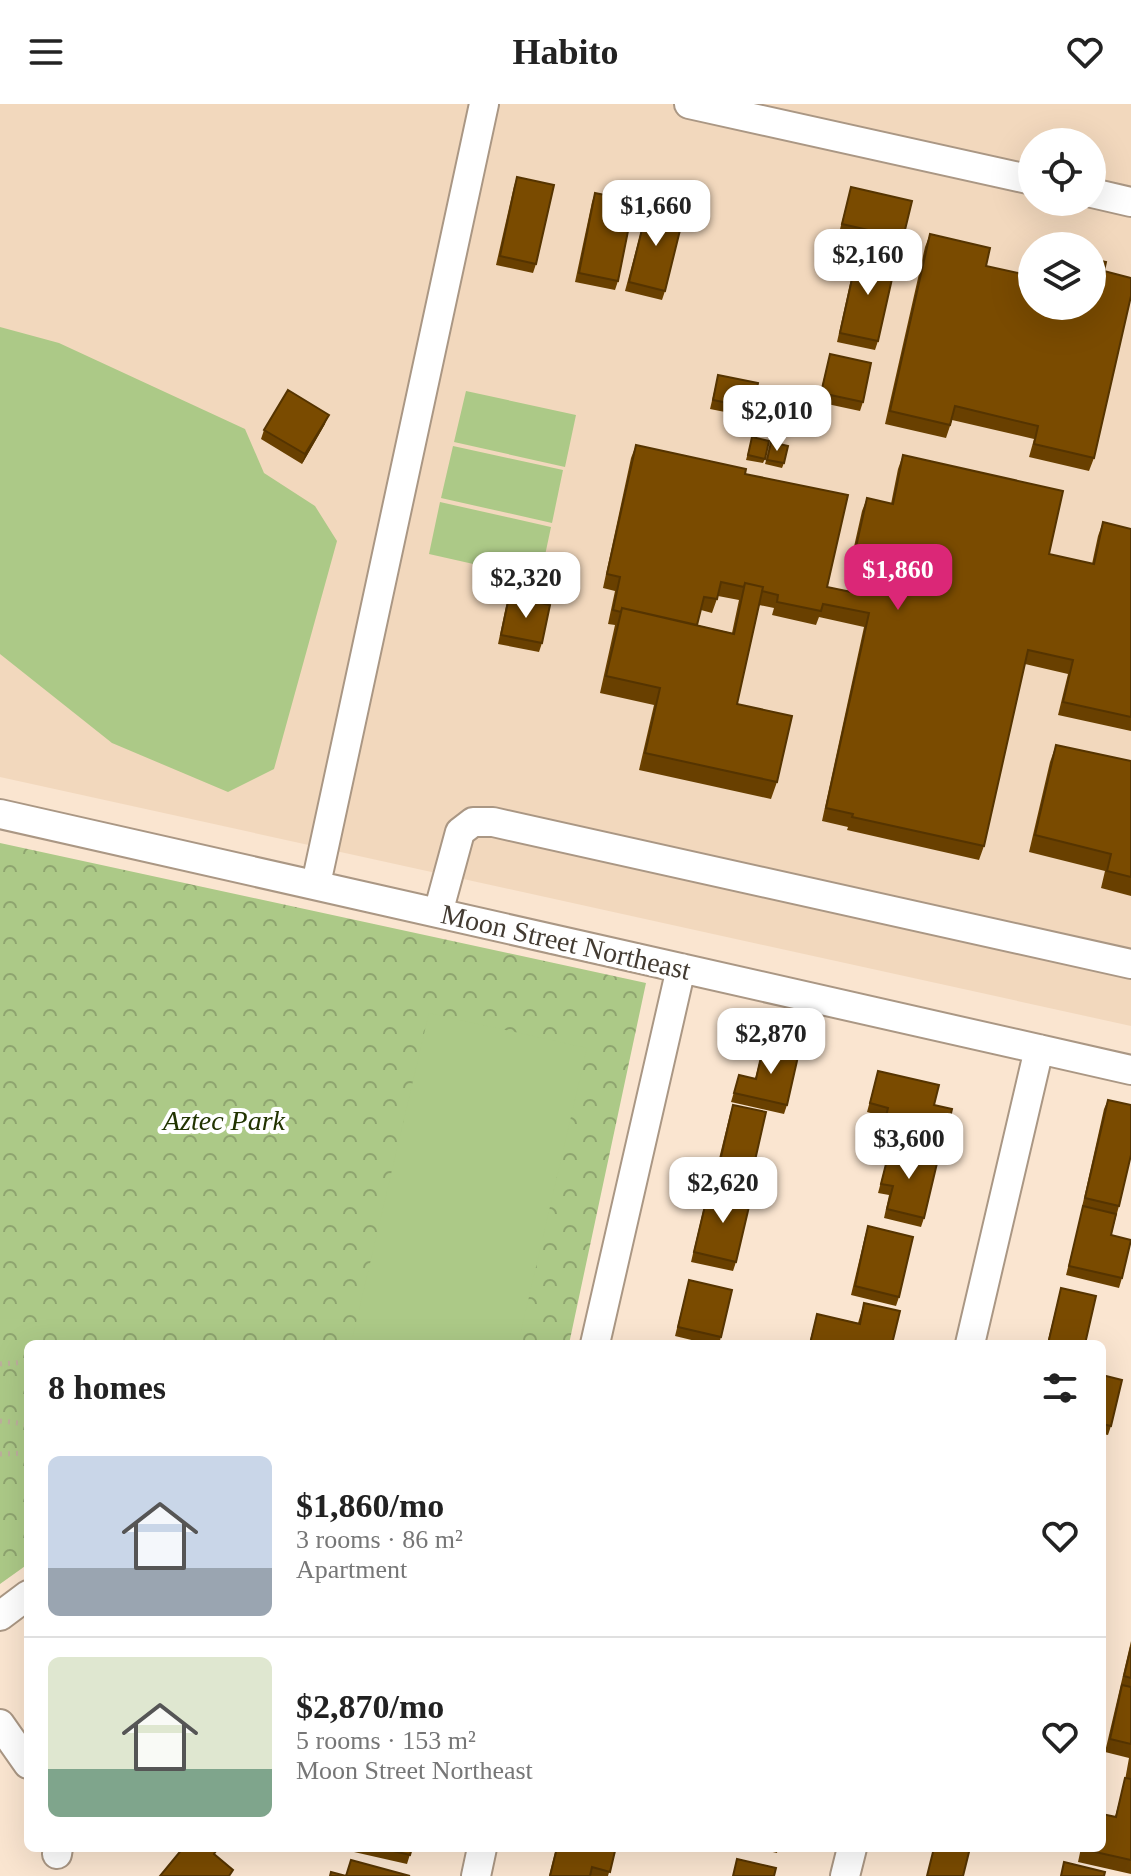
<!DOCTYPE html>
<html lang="en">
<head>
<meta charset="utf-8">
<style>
	body { margin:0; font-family:Georgia,serif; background:#f2f2f2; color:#222; height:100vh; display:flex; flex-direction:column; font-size:30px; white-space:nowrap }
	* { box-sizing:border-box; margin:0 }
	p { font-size:26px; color:#767676 }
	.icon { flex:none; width:44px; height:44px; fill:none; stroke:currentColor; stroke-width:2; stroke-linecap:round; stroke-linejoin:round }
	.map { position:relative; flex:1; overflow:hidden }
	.panel { position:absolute; left:24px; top:1236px; width:1082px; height:512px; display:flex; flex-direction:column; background:#fff; border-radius:12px; box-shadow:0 8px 32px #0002 }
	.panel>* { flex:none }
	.controls { position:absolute; left:1018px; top:24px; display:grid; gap:16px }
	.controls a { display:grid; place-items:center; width:88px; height:88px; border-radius:50%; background:#fff; box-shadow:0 8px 32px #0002; font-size:40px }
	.price { position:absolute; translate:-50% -68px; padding:0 18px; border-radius:16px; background:#fff; color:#222; font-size:26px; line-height:52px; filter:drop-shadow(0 2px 4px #0008) }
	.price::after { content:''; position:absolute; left:50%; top:48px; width:24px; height:18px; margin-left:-12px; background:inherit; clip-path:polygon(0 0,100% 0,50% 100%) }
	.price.active { background:#db2777; color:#fff }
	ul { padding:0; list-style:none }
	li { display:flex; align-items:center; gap:24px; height:200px; padding:0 24px }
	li+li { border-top:2px solid #e0e0e0 }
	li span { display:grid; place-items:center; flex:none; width:224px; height:160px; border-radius:12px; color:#555 }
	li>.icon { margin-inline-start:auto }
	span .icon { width:96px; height:96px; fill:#fffc; stroke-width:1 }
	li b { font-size:34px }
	h2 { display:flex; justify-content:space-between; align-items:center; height:96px; padding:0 24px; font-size:34px }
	header { display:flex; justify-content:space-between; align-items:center; height:104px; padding:0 24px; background:#fff; font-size:36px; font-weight:700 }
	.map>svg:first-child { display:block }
</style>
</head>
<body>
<header><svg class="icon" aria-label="menu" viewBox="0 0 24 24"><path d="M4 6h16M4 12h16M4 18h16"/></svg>Habito<svg class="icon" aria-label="heart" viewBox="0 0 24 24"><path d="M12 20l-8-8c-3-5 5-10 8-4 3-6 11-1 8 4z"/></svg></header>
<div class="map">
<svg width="1131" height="1772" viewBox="0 0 1131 1772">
	<defs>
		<pattern id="park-crowns" width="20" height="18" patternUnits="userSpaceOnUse" patternTransform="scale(2)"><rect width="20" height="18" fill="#acc987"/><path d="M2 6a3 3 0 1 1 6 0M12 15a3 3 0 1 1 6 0" fill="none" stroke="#8ea46f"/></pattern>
	</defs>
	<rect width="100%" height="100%" fill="#fae5d0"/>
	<path fill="#f2d8bd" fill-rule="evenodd" d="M0,0H1131V922L0,673ZM1032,38H1092V98H1032ZM1032,142H1092V202H1032Z"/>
	<path fill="url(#park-crowns)" d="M0,739L646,879L569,1240H28V1460L0,1480Z"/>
	<path fill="#acc987" d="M0,223L59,239L245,325L264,369L315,402L337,437L274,665L228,688L112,639L0,550Z
		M466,287L576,311L565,363L454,338Z
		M453,342L563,366L552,419L441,394Z
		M440,398L551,423L540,475L429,450Z
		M429,909L587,944L518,1240H351Z"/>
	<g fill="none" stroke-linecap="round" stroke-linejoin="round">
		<defs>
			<path id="minor" d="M689,0L1032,76
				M1092,89L1131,98
				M0,710L1131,966
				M316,780L484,0
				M438,809L460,728L473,718H493L1131,860
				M595,1240L681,864
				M970,1240L1039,945
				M0,1512L28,1491
				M0,1620L28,1660
				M57,1750L58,1744
				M476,1772L482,1744
				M845,1772L852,1744"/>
		</defs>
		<use href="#minor" stroke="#aa9784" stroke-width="32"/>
		<path stroke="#beae9d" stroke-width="5" stroke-dasharray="2 6" stroke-linecap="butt" d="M0,1260L28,1258
			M0,1317L28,1320
			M0,1350L28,1349"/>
		<use href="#minor" stroke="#fff" stroke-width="28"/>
	</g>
	<path fill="#694000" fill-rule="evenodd" d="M517,73L536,160L533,169L496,161L514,82Z
		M851,83L903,134L900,143L839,129Z
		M595,89L618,177L615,186L575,178L592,98Z
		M648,101L665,187L662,196L625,187Z
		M930,130L986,162L1032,202L1104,167L1094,354L1089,367L1029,353L1034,335L952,316L946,334L885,320L925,143Z
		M858,148L878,237L875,246L837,238L855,157Z
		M830,250L863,298L860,307L818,298Z
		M718,271L753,304L750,313L710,305Z
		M325,320L302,360L261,335L264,326Z
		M752,333L765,355L763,359L746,356Z
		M771,338L784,359L782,364L765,360Z
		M636,341L745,370L827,483L854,488L861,458L851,456L862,407L867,394L891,400L898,365L903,351L1049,450L1092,460L1098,432L1103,418L1131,425V627L1058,611L1068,570L1025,560L984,742L979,756L847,726L848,723L822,717L864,523L819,513L816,521L772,511L774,504L759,501L737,600L777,678L771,695L639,666L654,601L600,589L615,521L608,520L615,487L603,484L631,354ZM718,492L739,496L732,529L697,521L701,506L712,509Z
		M509,493L542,539L539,548L498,540L506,502Z
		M1056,641L1131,657V792L1101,784L1105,767L1029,748L1050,658Z
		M764,940L787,1001L784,1010L731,998L739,971L755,975Z
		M878,967L934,1001L945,1035L941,1044L881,1030L885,1013L867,1008Z
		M1108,996L1119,1102L1111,1131L1122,1174L1119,1184L1066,1171L1083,1104L1082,1103L1104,1005Z
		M733,1001L751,1074L748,1083L714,1075L730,1010Z
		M890,1044L924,1114L921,1123L884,1114L889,1091L878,1089Z
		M709,1085L736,1158L733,1167L691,1158L706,1094Z
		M868,1122L899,1193L896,1202L851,1191L865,1132Z
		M689,1176L721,1233L719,1240H708L675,1232Z
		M1061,1184L1085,1240H1047Z
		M864,1199L892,1240H809L817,1210L858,1219Z
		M1102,1271L1111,1322L1108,1331L1102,1330Z
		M1131,1537V1770L1078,1758L1081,1744H1102L1115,1713L1125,1676L1129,1654L1105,1648Z
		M355,1744H412L407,1760L354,1748Z
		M556,1744H603L615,1747L608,1772H549Z
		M756,1744H778L777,1749Z"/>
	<path fill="#553400" d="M329,311L325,320L302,360L305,350Z"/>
	<path fill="#7a4b00" stroke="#553400" stroke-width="2" d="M517,73L554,81L536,160L500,152Z
		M851,83L912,97L903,134L842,120Z
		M595,89L634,97L618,177L579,169Z
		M648,101L684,110L665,187L629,178Z
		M930,130L990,144L986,162L1032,172V202H1092V155L1106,158L1104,167L1131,174V192L1094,354L1034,340L1038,322L955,302L950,321L890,307Z
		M858,148L896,157L878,237L840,229Z
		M830,250L871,259L863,298L821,289Z
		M718,271L758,279L753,304L713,296Z
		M288,286L329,311L305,350L264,326Z
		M752,333L769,337L765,355L748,351Z
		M771,338L788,342L784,359L767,356Z
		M636,341L746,365L745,370L848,391L827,483L856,489L866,445L856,443L867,394L893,400L903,351L1063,387L1049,450L1094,460L1103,418L1131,425V613L1063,598L1073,556L1028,546L984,742L852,713L853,710L826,704L869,509L823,500L821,507L777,498L778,491L762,487L763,483L745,479L744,483L721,478L717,495L704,493L697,521L622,504L621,508L613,506L620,473L607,470Z
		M745,479L763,483L737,600L792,612L777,678L645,649L660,584L606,572L622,504L734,530Z
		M509,493L550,501L542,539L501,531Z
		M1056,641L1131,657V773L1107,767L1111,750L1035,731Z
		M764,940L799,948L787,1001L734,989L739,971L756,975Z
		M878,967L939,981L934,1001L952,1005L945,1035L884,1021L888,1004L870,999Z
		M1108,996L1131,1001V1051L1119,1102L1085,1094Z
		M733,1001L766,1008L751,1074L718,1066Z
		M890,1044L938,1055L924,1114L887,1105L893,1082L881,1080Z
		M709,1085L751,1094L736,1158L694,1148Z
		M1083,1102L1116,1110L1111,1131L1131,1136L1122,1174L1069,1162Z
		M868,1122L913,1133L899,1193L855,1182Z
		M689,1176L732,1186L721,1233L678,1223Z
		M1061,1184L1096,1192L1085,1240H1048Z
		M864,1199L900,1207L892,1240H810L817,1210L860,1220Z
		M1102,1271L1122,1276L1111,1322L1102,1320Z
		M1131,1543V1574L1124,1572Z
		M1122,1581L1131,1583V1640L1110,1635Z
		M1125,1674L1131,1675V1756L1082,1745L1102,1744V1710L1116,1713Z
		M183,1744H218L214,1750L233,1766L229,1772H160Z
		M381,1744H412L410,1751Z
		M557,1744H603L615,1747L610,1768L592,1763L590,1772H550Z
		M934,1744H970L963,1772H927Z
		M737,1755L776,1764L774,1772H733Z
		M351,1756L410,1772H330L331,1768L346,1772Z
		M1064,1758L1105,1768L1104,1772H1061Z"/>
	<g text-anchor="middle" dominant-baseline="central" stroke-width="8" stroke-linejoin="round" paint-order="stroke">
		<g font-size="28" fill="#433b32" stroke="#fff">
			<text transform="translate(566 838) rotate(13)">Moon Street Northeast</text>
		</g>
		<g font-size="28" font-style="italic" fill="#213300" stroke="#fff">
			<text x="224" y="1016">Aztec Park</text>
		</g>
	</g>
</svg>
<div class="controls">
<a><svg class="icon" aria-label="locate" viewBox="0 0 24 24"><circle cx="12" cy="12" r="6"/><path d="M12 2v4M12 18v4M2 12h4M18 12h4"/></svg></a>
<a><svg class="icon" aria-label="layers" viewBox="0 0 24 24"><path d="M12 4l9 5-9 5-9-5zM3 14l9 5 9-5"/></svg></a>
</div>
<b class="price" style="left:656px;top:144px">$1,660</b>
<b class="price" style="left:868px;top:193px">$2,160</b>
<b class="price" style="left:777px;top:349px">$2,010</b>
<b class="price active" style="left:898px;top:508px">$1,860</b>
<b class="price" style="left:526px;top:516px">$2,320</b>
<b class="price" style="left:771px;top:972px">$2,870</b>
<b class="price" style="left:909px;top:1077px">$3,600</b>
<b class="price" style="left:723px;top:1121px">$2,620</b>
<section class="panel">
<h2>8 homes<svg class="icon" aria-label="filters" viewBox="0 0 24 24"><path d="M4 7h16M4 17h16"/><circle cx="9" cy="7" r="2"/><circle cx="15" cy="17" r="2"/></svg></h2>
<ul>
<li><span style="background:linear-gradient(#c9d6e8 70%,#9aa5b1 0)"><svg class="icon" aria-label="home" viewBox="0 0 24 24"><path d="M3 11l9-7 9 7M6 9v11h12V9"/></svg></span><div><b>$1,860/mo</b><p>3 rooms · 86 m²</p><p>Apartment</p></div><svg class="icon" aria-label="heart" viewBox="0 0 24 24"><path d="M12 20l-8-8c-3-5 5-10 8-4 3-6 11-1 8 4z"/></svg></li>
<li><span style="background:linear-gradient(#dfe7d0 70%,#7fa58c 0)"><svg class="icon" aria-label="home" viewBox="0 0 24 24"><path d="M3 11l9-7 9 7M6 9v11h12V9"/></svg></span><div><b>$2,870/mo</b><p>5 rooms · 153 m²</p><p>Moon Street Northeast</p></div><svg class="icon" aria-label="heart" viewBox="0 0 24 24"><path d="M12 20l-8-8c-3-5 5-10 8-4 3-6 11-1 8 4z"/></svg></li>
</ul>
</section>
</div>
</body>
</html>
